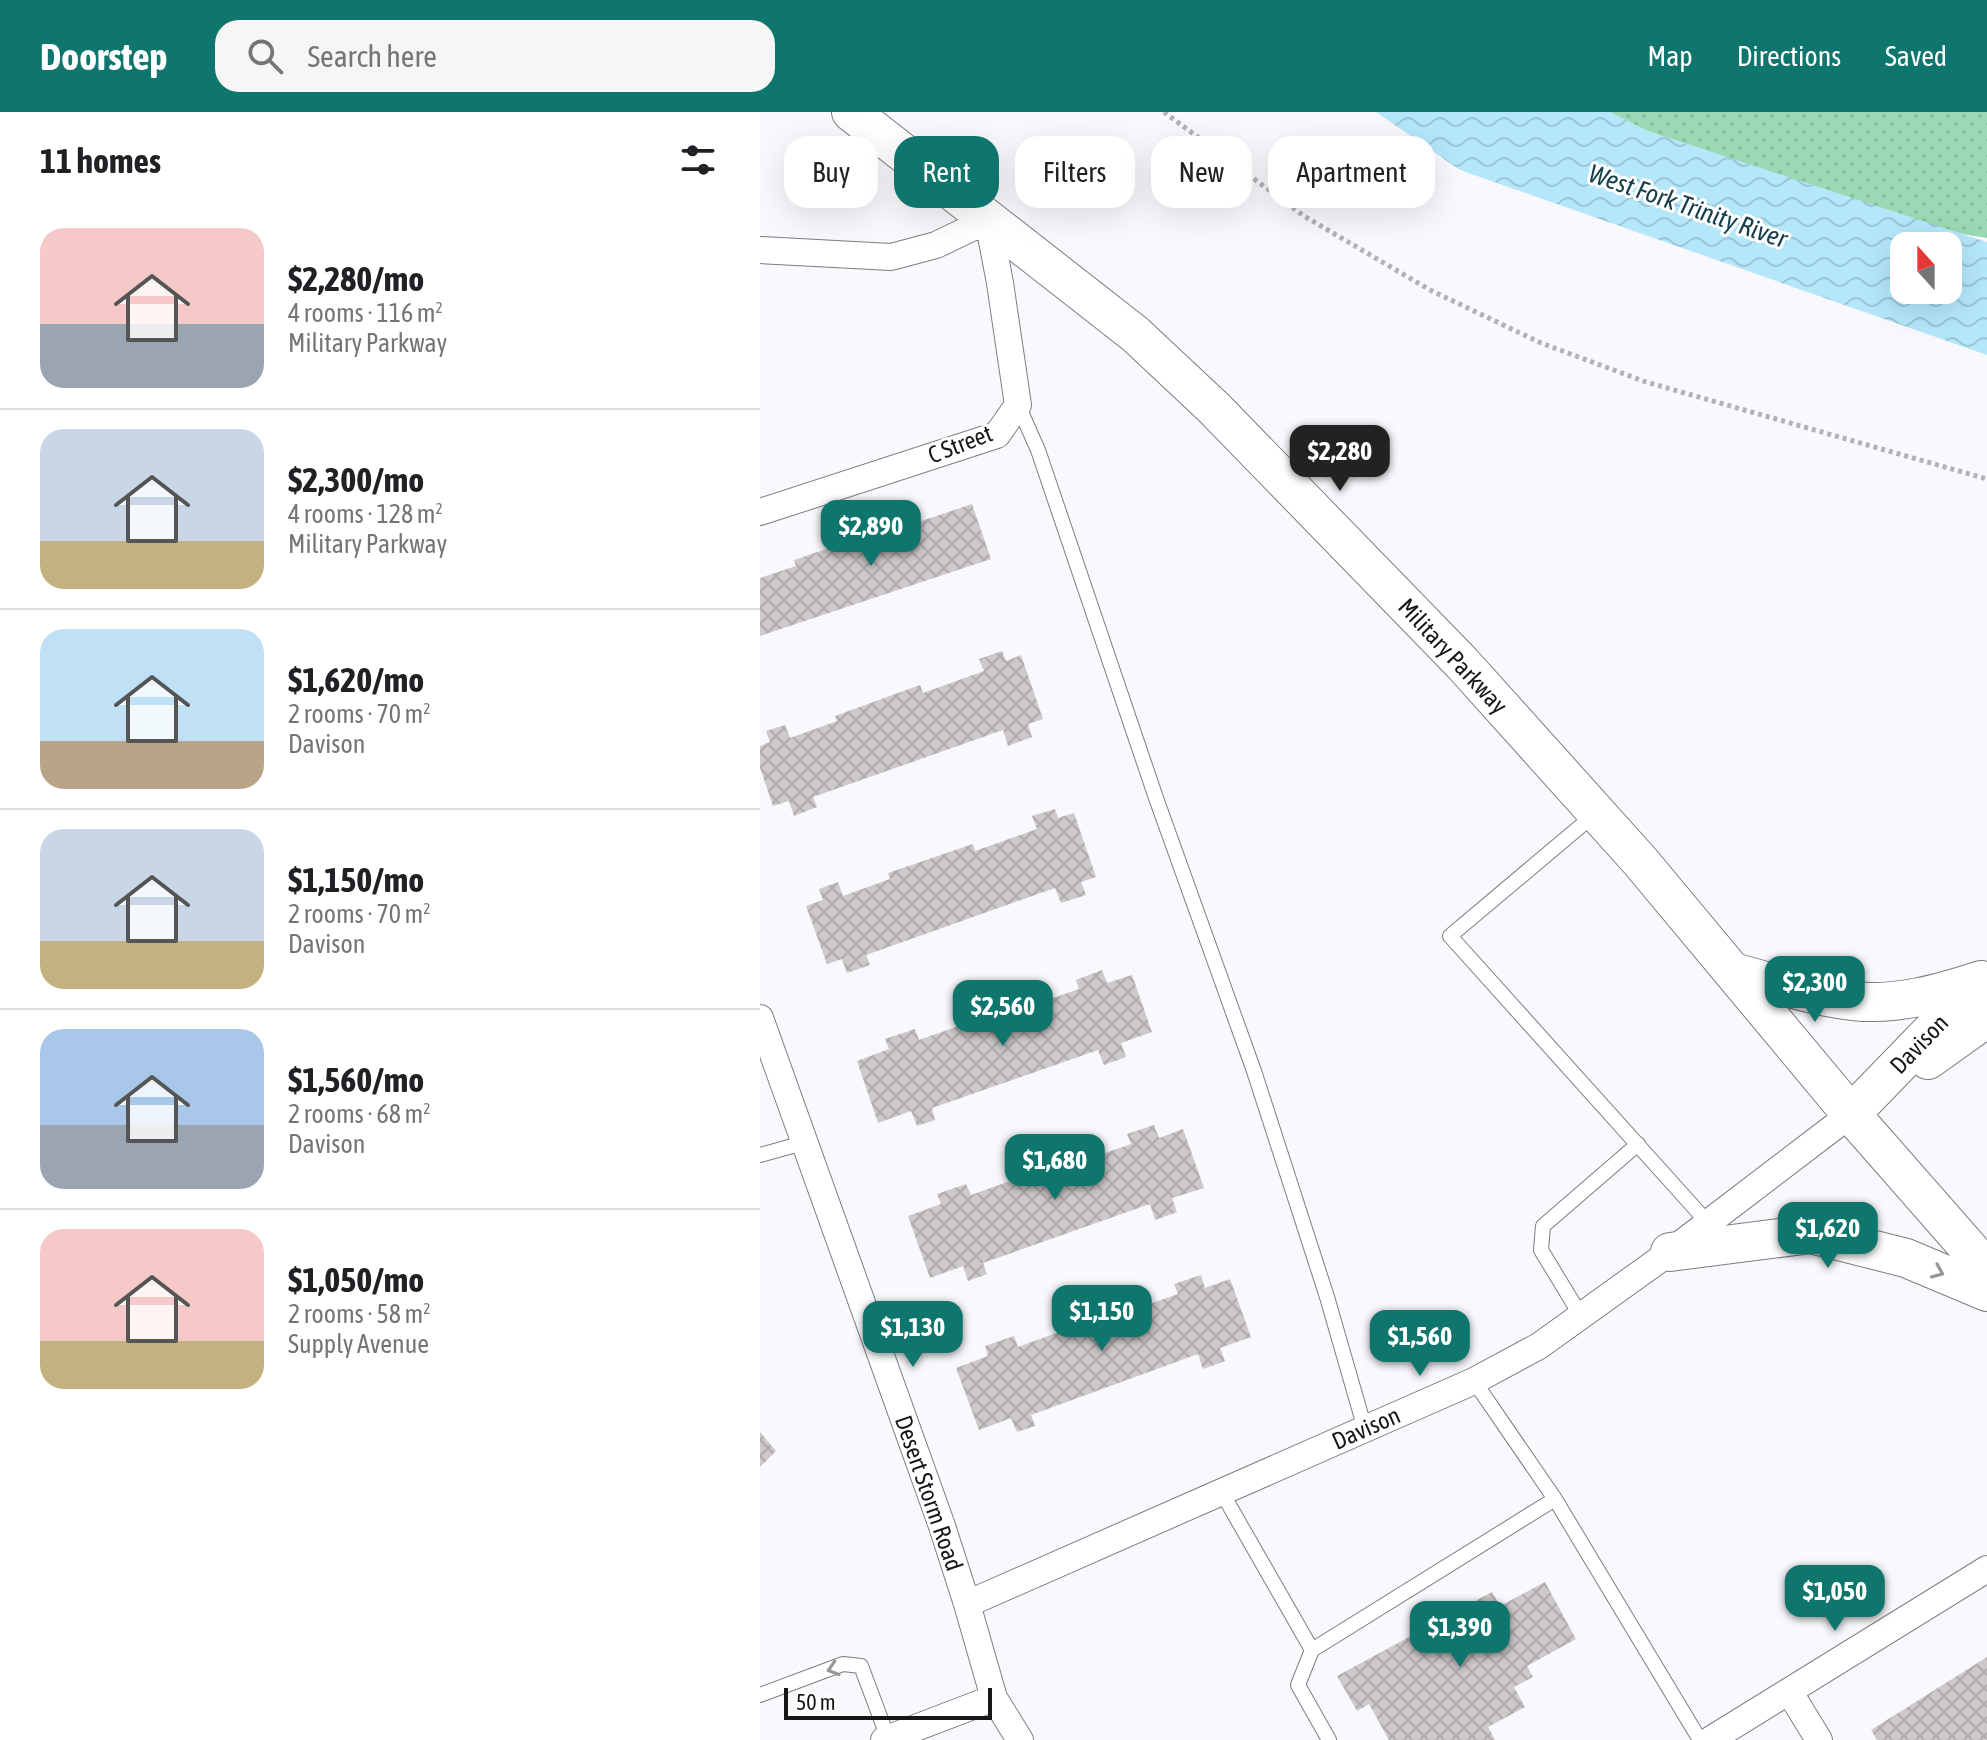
<!DOCTYPE html>
<html lang="en">
<head>
<meta charset="utf-8">
<style>
	body { margin:0; font-family:"Asap Condensed",sans-serif; background:#f6f6f6; color:#202124; height:100vh; display:flex; flex-direction:column; font-size:30px; white-space:nowrap }
	* { box-sizing:border-box; margin:0 }
	p { font-size:26px; color:#757577 }
	.icon { flex:none; width:44px; height:44px; fill:none; stroke:currentColor; stroke-width:2; stroke-linecap:round; stroke-linejoin:round }
	.map { position:relative; flex:1; overflow:hidden }
	.sheet { display:flex; flex-direction:column; background:#fff; width:760px }
	.sheet>* { flex:none }
	.top-card { position:absolute; left:24px; top:24px; width:760px; height:72px; display:flex; gap:16px }
	.needle { width:52px; rotate:339deg }
	.fabs { position:absolute; left:1130px; top:120px; display:grid; gap:16px }
	.fabs a { display:grid; place-items:center; width:72px; height:72px; border-radius:16px; background:#fff; box-shadow:0 8px 32px #0002; font-size:40px }
	.scale { position:absolute; left:24px; bottom:20px; width:208px; box-sizing:border-box; padding-left:8px; border:4px solid #171718; border-top:0; font-size:22px; line-height:28px; white-space:nowrap; color:#171718; -webkit-text-stroke:6px #fff; paint-order:stroke }
	.price { position:absolute; translate:-50% -68px; padding:0 18px; border-radius:16px; background:#0f766e; color:#fff; font-size:26px; line-height:52px; filter:drop-shadow(0 2px 4px #0008) }
	.price::after { content:''; position:absolute; left:50%; top:48px; width:24px; height:18px; margin-left:-12px; background:inherit; clip-path:polygon(0 0,100% 0,50% 100%) }
	.price.current { background:#222; color:#fff }
	ul { padding:0; list-style:none }
	li { display:flex; align-items:center; gap:24px; height:200px; padding:0 40px }
	li+li { border-top:2px solid #e0e0e0 }
	li span { display:grid; place-items:center; flex:none; width:224px; height:160px; border-radius:24px; color:#555 }
	li>.icon { margin-inline-start:auto }
	span .icon { width:96px; height:96px; fill:#fffc; stroke-width:1 }
	li b { font-size:34px }
	h2 { display:flex; justify-content:space-between; align-items:center; height:96px; padding:0 40px; font-size:34px }
	.chip { padding:0 28px; border-radius:24px; background:#fff; box-shadow:0 8px 32px #0002; font-size:28px; line-height:72px }
	.chip.current { background:#0f766e; color:#fff }
	header { display:flex; align-items:center; gap:48px; box-sizing:border-box; height:112px; padding:0 40px; background:#0f766e; color:#fff }
	header strong { font-size:38px }
	nav { display:flex; gap:44px; margin-inline-start:auto; font-size:28px }
	.search { width:560px; height:72px; background:#f6f6f6; display:flex; align-items:center; gap:20px; box-sizing:border-box; padding:0 28px; border-radius:24px; color:#757577; font-size:30px }
	main { display:flex; flex:1; min-height:0 }
	.map>svg:first-child { display:block }
</style>
</head>
<body>
<header>
<strong>Doorstep</strong>
<div class="search"><svg class="icon" aria-label="search" viewBox="0 0 24 24"><circle cx="10" cy="10" r="6"/><path d="M15 15l6 6"/></svg>Search here</div>
<nav><a>Map</a><a>Directions</a><a>Saved</a></nav>
</header>
<main>
<section class="sheet">
<h2>11 homes<svg class="icon" aria-label="filters" viewBox="0 0 24 24"><path d="M4 7h16M4 17h16"/><circle cx="9" cy="7" r="2"/><circle cx="15" cy="17" r="2"/></svg></h2>
<ul>
<li><span style="background:linear-gradient(#f6c9c9 60%,#9aa5b1 0)"><svg class="icon" aria-label="home" viewBox="0 0 24 24"><path d="M3 11l9-7 9 7M6 9v11h12V9"/></svg></span><div><b>$2,280/mo</b><p>4 rooms · 116 m²</p><p>Military Parkway</p></div></li>
<li><span style="background:linear-gradient(#c9d6e8 70%,#c2b280 0)"><svg class="icon" aria-label="home" viewBox="0 0 24 24"><path d="M3 11l9-7 9 7M6 9v11h12V9"/></svg></span><div><b>$2,300/mo</b><p>4 rooms · 128 m²</p><p>Military Parkway</p></div></li>
<li><span style="background:linear-gradient(#bfe0f5 70%,#b9a48a 0)"><svg class="icon" aria-label="home" viewBox="0 0 24 24"><path d="M3 11l9-7 9 7M6 9v11h12V9"/></svg></span><div><b>$1,620/mo</b><p>2 rooms · 70 m²</p><p>Davison</p></div></li>
<li><span style="background:linear-gradient(#c9d6e8 70%,#c2b280 0)"><svg class="icon" aria-label="home" viewBox="0 0 24 24"><path d="M3 11l9-7 9 7M6 9v11h12V9"/></svg></span><div><b>$1,150/mo</b><p>2 rooms · 70 m²</p><p>Davison</p></div></li>
<li><span style="background:linear-gradient(#a9c7e8 60%,#9aa5b1 0)"><svg class="icon" aria-label="home" viewBox="0 0 24 24"><path d="M3 11l9-7 9 7M6 9v11h12V9"/></svg></span><div><b>$1,560/mo</b><p>2 rooms · 68 m²</p><p>Davison</p></div></li>
<li><span style="background:linear-gradient(#f6c9c9 70%,#c2b280 0)"><svg class="icon" aria-label="home" viewBox="0 0 24 24"><path d="M3 11l9-7 9 7M6 9v11h12V9"/></svg></span><div><b>$1,050/mo</b><p>2 rooms · 58 m²</p><p>Supply Avenue</p></div></li>
</ul>
</section>
<div class="map">
<svg width="1227" height="1628" viewBox="0 0 1227 1628">
	<defs>
		<pattern id="park-dots" width="8" height="8" patternUnits="userSpaceOnUse" patternTransform="scale(2)"><rect width="8" height="8" fill="#9ad9b4"/><path d="M2 2h.1M6 6h.1" fill="none" stroke="#84ba9a" stroke-width="1.8" stroke-linecap="round"/></pattern>
		<pattern id="water-waves" width="16" height="10" patternUnits="userSpaceOnUse" patternTransform="scale(2)"><rect width="16" height="10" fill="#b4e7fa"/><path d="M0 5q4-4 8 0t8 0" fill="none" stroke="#9ac5d6"/></pattern>
		<pattern id="building-cross-hatch" width="8" height="8" patternUnits="userSpaceOnUse" patternTransform="scale(2)"><rect width="8" height="8" fill="#cdc8ca"/><path d="M0 0l8 8M0 8l8-8" fill="none" stroke="#afabad"/></pattern>
	</defs>
	<rect width="100%" height="100%" fill="#f9f9fd"/>
	<path fill="url(#park-dots)" d="M850,0H1227V126L1197,121L887,19Z"/>
	<path fill="url(#water-waves)" fill-rule="evenodd" d="M616,0H850L887,19L1227,130V243L700,58ZM1144,134H1188V178H1144Z"/>
	<path fill="url(#building-cross-hatch)" d="M212,392L231,447L0,524V466L36,454L34,448L81,432L78,424L116,412L120,423Z
		M242,539L246,549L261,543L283,607L268,612L272,625L248,634L243,618L53,685L57,695L34,704L29,689L13,694L0,656V634L10,630L6,619L25,613L30,626L77,609L75,604L160,573L163,581L224,559L219,547Z
		M295,697L298,706L314,701L336,765L321,770L326,783L301,791L295,776L106,843L110,853L87,861L82,847L67,852L46,794L63,788L59,777L78,770L83,784L130,767L128,761L213,732L215,739L277,717L272,704Z
		M342,858L347,871L372,863L392,920L361,931L366,945L344,953L338,938L172,996L175,1008L157,1014L151,999L118,1011L97,949L129,937L125,927L155,917L159,928L275,887L276,892L319,877L316,868Z
		M394,1013L399,1026L423,1017L444,1076L412,1086L417,1100L395,1108L390,1092L223,1151L227,1162L208,1169L203,1154L170,1166L148,1104L181,1092L177,1082L206,1072L211,1083L326,1042L328,1047L371,1032L367,1022Z
		M441,1163L445,1176L470,1167L491,1225L460,1236L465,1249L443,1257L438,1242L271,1303L275,1314L257,1320L251,1306L219,1318L196,1256L228,1244L225,1234L254,1224L258,1235L373,1193L375,1197L418,1182L414,1172Z
		M0,1320L16,1339L0,1355Z
		M785,1470L816,1527L767,1554L773,1565L754,1575L765,1595L728,1615L735,1628H629L609,1592L597,1599L577,1564L732,1480L740,1494Z
		M1227,1545V1628H1117L1111,1618Z"/>
	<g fill="none" stroke-linecap="round" stroke-linejoin="round">
		<defs>
			<path id="lane" d="M258,293L278,338L396,686L494,959L567,1185L605,1317
				M835,702L690,824L948,1111
				M0,1043L43,1031
				M821,1204L781,1138L783,1114L878,1032
				M714,1269L795,1387L940,1628
				M461,1379L552,1538
				M0,1583L83,1552L101,1554L128,1626
				M569,1628L538,1573L552,1538L795,1387"/>
			<path id="street" d="M0,138L131,145L176,133L228,108L240,171L258,293L237,323L0,400
				M0,906L182,1414L207,1492L234,1586L260,1628
				M207,1492L714,1269L779,1234L910,1140L1091,1002
				M1029,1579L1059,1628
				M124,1628L234,1586
				M950,1628L1227,1457"/>
			<path id="secondary" d="M91,0L375,222L454,296L702,551L880,749L1091,1002L1227,1157
				M973,860C1012,870 1053,885 1093,889C1136,894 1181,881 1221,868
				M1168,948L1227,906
				M1091,1002L1220,869
				M910,1140L1051,1122L1146,1146L1227,1180"/>
		</defs>
		<use href="#lane" stroke="#7d7d81" stroke-width="16"/>
		<use href="#street" stroke="#7d7d81" stroke-width="28"/>
		<use href="#secondary" stroke="#7d7d81" stroke-width="40"/>
		<path stroke="#b2b2b5" stroke-width="5" stroke-dasharray="4 4" stroke-linecap="butt" d="M404,0L544,104L670,178L781,231L886,270L1227,367"/>
		<use href="#lane" stroke="#fff" stroke-width="14"/>
		<use href="#street" stroke="#fff" stroke-width="26"/>
		<use href="#secondary" stroke="#fff" stroke-width="38"/>
	</g>
	<defs><path id="oneway-chevron" d="M-2-3.5L2.5 0L-2 3.5" fill="none" stroke-width="1.6" stroke-linecap="round" stroke-linejoin="round" transform="scale(2)"/></defs>
	<g stroke="#979797">
		<use href="#oneway-chevron" transform="translate(1178 1160) rotate(23)"/>
		<use href="#oneway-chevron" transform="translate(73 1557) rotate(163)"/>
	</g>
	<g text-anchor="middle" dominant-baseline="central" stroke-width="6" stroke-linejoin="round" paint-order="stroke">
		<g font-size="24" fill="#171718" stroke="#fff">
			<text transform="translate(200 332) rotate(-21)">C Street</text>
			<text transform="translate(693 544) rotate(47)">Military Parkway</text>
			<text transform="translate(1159 932) rotate(-46)">Davison</text>
			<text transform="translate(606 1316) rotate(-24)">Davison</text>
			<text transform="translate(169 1381) rotate(71)">Desert Storm Road</text>
		</g>
		<g font-size="26" font-style="italic" fill="#143e4b" stroke="#fff">
			<text transform="translate(928 94) rotate(19)">West Fork Trinity River</text>
		</g>
	</g>
</svg>
<div class="fabs">
<a><svg class="needle" viewBox="-14 -14 28 28"><path d="M0-13l5 13h-10z" fill="#e53935"/><path d="M0 13l5-13h-10z" fill="#757577"/></svg></a>
</div>
<div class="scale">50 m</div>
<b class="price current" style="left:580px;top:381px">$2,280</b>
<b class="price" style="left:111px;top:456px">$2,890</b>
<b class="price" style="left:1055px;top:912px">$2,300</b>
<b class="price" style="left:243px;top:936px">$2,560</b>
<b class="price" style="left:295px;top:1090px">$1,680</b>
<b class="price" style="left:1068px;top:1158px">$1,620</b>
<b class="price" style="left:342px;top:1241px">$1,150</b>
<b class="price" style="left:153px;top:1257px">$1,130</b>
<b class="price" style="left:660px;top:1266px">$1,560</b>
<b class="price" style="left:1075px;top:1521px">$1,050</b>
<b class="price" style="left:700px;top:1557px">$1,390</b>
<div class="top-card">
<a class="chip">Buy</a>
<a class="chip current">Rent</a>
<a class="chip">Filters</a>
<a class="chip">New</a>
<a class="chip">Apartment</a>
</div>
</div>
</main>
</body>
</html>
